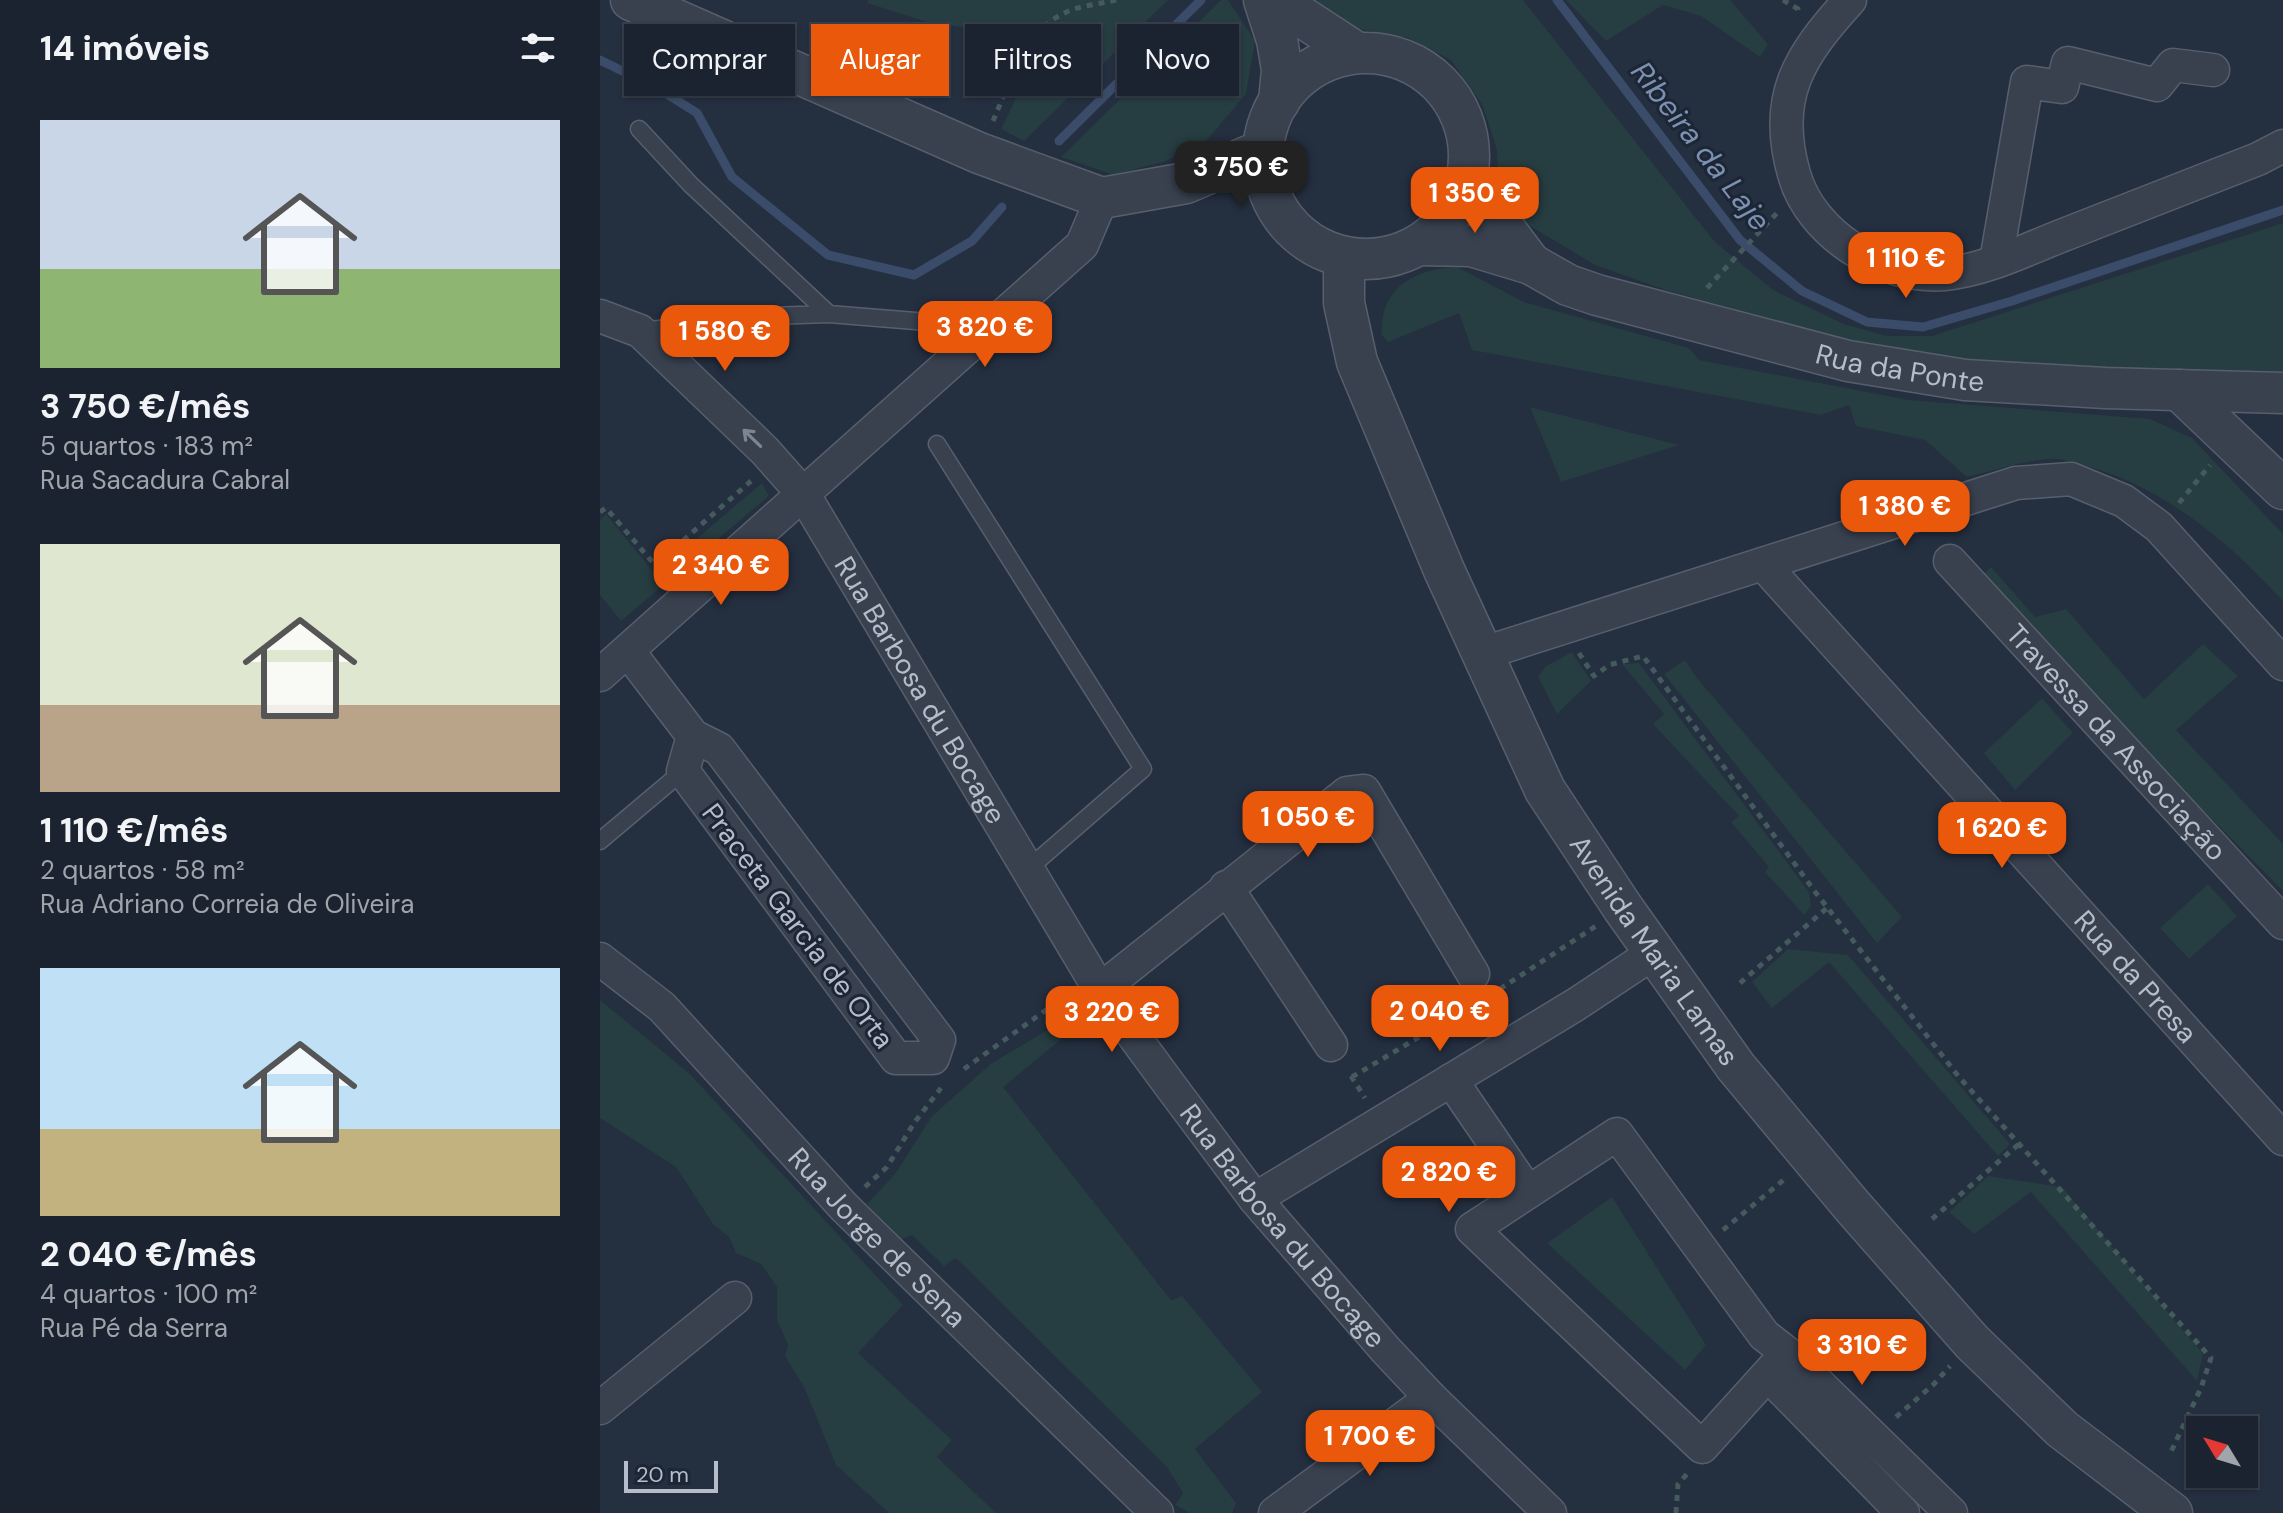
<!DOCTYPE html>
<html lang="pt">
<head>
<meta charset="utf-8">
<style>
	body { margin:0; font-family:"DM Sans",sans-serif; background:#282f3c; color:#f1f3f6; height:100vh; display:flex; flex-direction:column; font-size:30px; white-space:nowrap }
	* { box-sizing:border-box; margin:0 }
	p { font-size:26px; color:#a0a4ab }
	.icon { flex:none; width:44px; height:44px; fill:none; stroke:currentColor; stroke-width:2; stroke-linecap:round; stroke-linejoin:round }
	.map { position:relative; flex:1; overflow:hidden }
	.side { display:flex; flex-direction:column; background:#1b2330; width:600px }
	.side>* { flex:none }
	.top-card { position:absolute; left:24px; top:24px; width:760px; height:72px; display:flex; gap:16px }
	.needle { width:52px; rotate:308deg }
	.buttons { position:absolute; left:1586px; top:1416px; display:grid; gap:16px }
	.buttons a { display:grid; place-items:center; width:72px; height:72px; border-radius:0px; background:#1b2330; box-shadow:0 2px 6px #0004,0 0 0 2px #39404c; font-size:40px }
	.scale { position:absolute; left:24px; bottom:20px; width:94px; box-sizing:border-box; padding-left:8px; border:4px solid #b5bcca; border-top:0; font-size:22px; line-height:28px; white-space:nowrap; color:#b5bcca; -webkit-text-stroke:6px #1d2635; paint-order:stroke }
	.price { position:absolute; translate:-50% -68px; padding:0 18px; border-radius:16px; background:#ea580c; color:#fff; font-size:26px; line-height:52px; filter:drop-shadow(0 2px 4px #0008) }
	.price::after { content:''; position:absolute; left:50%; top:48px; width:24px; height:18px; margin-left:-12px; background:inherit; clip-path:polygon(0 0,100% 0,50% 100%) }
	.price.active { background:#222; color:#fff }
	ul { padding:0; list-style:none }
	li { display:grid; align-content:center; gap:16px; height:424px; padding:0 40px }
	li span { display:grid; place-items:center; height:248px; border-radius:0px; color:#555 }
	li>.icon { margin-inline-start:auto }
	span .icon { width:144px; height:144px; fill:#fffc; stroke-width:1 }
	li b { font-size:34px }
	h2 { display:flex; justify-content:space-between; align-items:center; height:96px; padding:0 40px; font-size:34px }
	.chip { padding:0 28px; border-radius:0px; background:#1b2330; box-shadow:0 2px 6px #0004,0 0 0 2px #39404c; font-size:28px; line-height:72px }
	.chip.active { background:#ea580c; color:#fff }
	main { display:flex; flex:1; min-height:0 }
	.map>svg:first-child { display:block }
</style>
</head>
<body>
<main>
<section class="side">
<h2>14 imóveis<svg class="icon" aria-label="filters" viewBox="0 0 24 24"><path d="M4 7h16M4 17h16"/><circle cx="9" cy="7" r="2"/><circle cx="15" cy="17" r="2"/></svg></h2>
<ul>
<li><span style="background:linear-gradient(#c9d6e8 60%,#8fb573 0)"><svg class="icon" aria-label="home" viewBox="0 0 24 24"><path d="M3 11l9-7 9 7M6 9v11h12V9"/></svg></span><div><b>3 750 €/mês</b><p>5 quartos · 183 m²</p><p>Rua Sacadura Cabral</p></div></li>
<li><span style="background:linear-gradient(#dfe7d0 65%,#b9a48a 0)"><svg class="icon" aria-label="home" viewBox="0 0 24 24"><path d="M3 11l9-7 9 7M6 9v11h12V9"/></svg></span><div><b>1 110 €/mês</b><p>2 quartos · 58 m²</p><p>Rua Adriano Correia de Oliveira</p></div></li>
<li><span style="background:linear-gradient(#bfe0f5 65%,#c2b280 0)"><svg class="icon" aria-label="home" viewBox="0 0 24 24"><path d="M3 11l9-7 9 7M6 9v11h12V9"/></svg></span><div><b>2 040 €/mês</b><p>4 quartos · 100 m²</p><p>Rua Pé da Serra</p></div></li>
</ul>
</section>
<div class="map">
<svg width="1683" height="1513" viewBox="0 0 1683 1513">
	<rect width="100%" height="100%" fill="#242f40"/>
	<path fill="#263d41" d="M268,0H568L424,141L401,129L437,55L425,37L327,22L267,3Z
		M621,0H628L655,41L646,94L608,139L566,161L514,175L461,157Z
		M716,0H923L1115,242L1173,290L1244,324L1287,336H1332L1683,223V372H1568L1318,360L1065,290L995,265L925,223L898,183L897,150L882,104L851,60L808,38L758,29Z
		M966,0H1130L1168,44L1160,57L1101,16L1063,5L1006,41Z
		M857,267L924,302L1089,348L1099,360L1309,400L1550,419L1592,438L1683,534V601C1629,542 1560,484 1482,465C1472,463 1461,458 1451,459C1425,460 1393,471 1367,477L1325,440L1256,426L1249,405L1221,415L872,350L859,313L788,342L781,334C782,326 782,316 785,308C796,278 828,268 857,267Z
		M930,407L1079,445L961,482Z
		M162,483L169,496L21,621L0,595V520L6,514L55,574Z
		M1391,567L1435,617L1466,609L1544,699L1603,644L1638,676L1576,730L1683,844V891L1376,581Z
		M972,652L991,681L957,714L938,677L946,666Z
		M1085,660L1097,678L1302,917L1277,943L1064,674Z
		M1039,663L1209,892L1211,906L1204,915L1165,872L1169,867L1131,822L1139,816L1053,724L1064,714L1022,664Z
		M1442,698L1473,733L1415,790L1384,753Z
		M1608,884L1637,916L1589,959L1560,928Z
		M1188,949L1248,955L1410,1144L1398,1156L1229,962L1172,1008L1152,982Z
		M0,1000L90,1074L303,1305L258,1353L352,1440L337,1457L396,1513H289L236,1465L204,1387L185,1356L188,1345L177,1320V1287L161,1264L136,1253L129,1237L113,1224L76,1167L0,1118Z
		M459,1023L465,1036L403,1087L571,1300L582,1296L662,1392L595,1449L636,1503L632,1513H590L575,1505L583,1493L567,1467L356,1258L344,1266L312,1235L300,1240L267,1204L295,1174L332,1116L392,1063Z
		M1388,1176L1462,1187L1603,1354L1597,1381L1431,1192L1374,1234L1349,1212Z
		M1012,1197L1106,1345L1085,1370L947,1243Z"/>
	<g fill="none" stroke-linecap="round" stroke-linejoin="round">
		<path stroke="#3a4c69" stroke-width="9" d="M957,0L1140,240L1202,291L1267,322L1323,327L1412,301L1683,210
			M0,60L59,89L97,113L132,177L228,255L314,275L372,241L402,207
			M459,141L601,0"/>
		<defs>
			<path id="service" d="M39,129L91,185L229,314
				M42,331L170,316L229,314L389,327
				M337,444L543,769L428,869
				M0,841L83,771"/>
			<g id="minor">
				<path d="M1250,0C1199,56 1172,97 1194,174C1211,235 1283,279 1345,274C1386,270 1427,249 1466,234C1530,209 1594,184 1658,159L1683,146"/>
				<path d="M1396,261L1427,82L1462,87L1468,63L1557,85L1573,65L1613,70"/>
				<path id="s1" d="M0,316L40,331L165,451L204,495L500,990L569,1084L655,1199L785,1349L831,1398L950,1513"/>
				<path id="s2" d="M1350,561L1683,923"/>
				<path id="s3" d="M1163,564L1683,1139"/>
				<path d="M28,651L93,736L119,749L339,1040L333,1058H296L83,771L93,736"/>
				<path d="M884,653L1416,483L1471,479L1524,501L1559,527L1683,664"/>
				<path d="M0,675L482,245L502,198"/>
				<path d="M626,887L731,1045"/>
				<path id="s4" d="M0,959L62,1007L244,1207L557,1513"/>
				<path d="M500,990L747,793L764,791L873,974"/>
				<path d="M851,1080L927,1191"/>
				<path d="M655,1199L975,1005L1055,952"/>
				<path d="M1187,1353L1164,1335L1017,1134L872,1229L1102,1447L1187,1353L1351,1513"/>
				<path d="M1168,1375L1303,1513"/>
				<path d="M0,1408L135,1298"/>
				<path d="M675,1513L831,1398"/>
			</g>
			<g id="tertiary">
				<path d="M31,0L379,153L502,198L586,183L663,150"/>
				<path d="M664,0L677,40L682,70L679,102"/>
				<path d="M676,0L757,53"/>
				<circle cx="766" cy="156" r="103"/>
				<path d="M867,179L931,264"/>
				<path id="s5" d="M819,245L871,246L931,264L968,285L997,295L1248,361L1365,380L1505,388L1683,393"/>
				<path id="s6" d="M744,257V303L757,362L844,570L945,790L1023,908L1136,1067L1253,1207L1372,1342L1462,1429L1572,1513"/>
				<path d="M1579,390L1683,489"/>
			</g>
		</defs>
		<use href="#service" stroke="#575f6d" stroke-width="19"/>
		<use href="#minor" stroke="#575f6d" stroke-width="35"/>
		<use href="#tertiary" stroke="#575f6d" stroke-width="43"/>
		<path stroke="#455a5d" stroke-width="5" stroke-dasharray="6 6" stroke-linecap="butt" d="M1183,0L1198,9L1196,14
			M393,121C411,80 426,25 474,9C488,5 503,3 517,0
			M1107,288L1177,213
			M1579,503L1610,465
			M0,512L6,508L55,565L151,481
			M979,653L994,676L1009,665L1043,656L1216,893L1359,1077L1611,1358L1601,1388L1569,1456
			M1140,983L1227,908
			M900,989L996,926
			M364,1069L467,995
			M751,1076L765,1098
			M752,1077L871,1006
			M265,1187L287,1167L314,1123L341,1088
			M1332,1219L1419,1144
			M1123,1230L1186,1178
			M1296,1417L1334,1384L1350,1366
			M1076,1513L1078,1484L1088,1473"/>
		<use href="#service" stroke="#39414f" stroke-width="16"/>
		<use href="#minor" stroke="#39414f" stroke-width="32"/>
		<use href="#tertiary" stroke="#39414f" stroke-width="40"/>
	</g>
	<defs><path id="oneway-shaft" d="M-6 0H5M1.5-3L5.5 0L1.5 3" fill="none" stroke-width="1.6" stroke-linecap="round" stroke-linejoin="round" transform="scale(2)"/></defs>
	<use stroke="#7d8593" href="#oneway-shaft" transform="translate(152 438) rotate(-136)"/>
	<g text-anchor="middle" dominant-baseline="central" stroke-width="6" stroke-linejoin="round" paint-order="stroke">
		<g font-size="28" fill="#b5bcca" stroke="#1d2635">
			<text stroke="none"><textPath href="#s5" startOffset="500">Rua da Ponte</textPath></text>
			<text stroke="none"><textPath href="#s1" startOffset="502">Rua Barbosa du Bocage</textPath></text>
			<text stroke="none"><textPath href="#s2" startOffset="246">Travessa da Associação</textPath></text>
			<text transform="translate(198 926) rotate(53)">Praceta Garcia de Orta</text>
			<text stroke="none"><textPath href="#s6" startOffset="768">Avenida Maria Lamas</textPath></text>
			<text stroke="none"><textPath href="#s3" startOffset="556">Rua da Presa</textPath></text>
			<text stroke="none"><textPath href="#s1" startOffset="1150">Rua Barbosa du Bocage</textPath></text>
			<text stroke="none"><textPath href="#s4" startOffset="394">Rua Jorge de Sena</textPath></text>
		</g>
		<g font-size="30" font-style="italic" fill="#7c91b2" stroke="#1d2635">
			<text transform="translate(1101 146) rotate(52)">Ribeira da Laje</text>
		</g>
	</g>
</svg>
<div class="buttons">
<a><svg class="needle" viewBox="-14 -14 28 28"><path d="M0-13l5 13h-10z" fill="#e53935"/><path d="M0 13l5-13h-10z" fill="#a0a4ab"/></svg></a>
</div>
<div class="scale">20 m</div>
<b class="price active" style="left:641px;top:209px">3 750 €</b>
<b class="price" style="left:875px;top:235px">1 350 €</b>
<b class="price" style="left:1306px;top:300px">1 110 €</b>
<b class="price" style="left:385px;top:369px">3 820 €</b>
<b class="price" style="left:125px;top:373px">1 580 €</b>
<b class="price" style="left:1305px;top:548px">1 380 €</b>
<b class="price" style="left:121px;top:607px">2 340 €</b>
<b class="price" style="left:708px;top:859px">1 050 €</b>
<b class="price" style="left:1402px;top:870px">1 620 €</b>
<b class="price" style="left:840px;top:1053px">2 040 €</b>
<b class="price" style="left:512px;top:1054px">3 220 €</b>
<b class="price" style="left:849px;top:1214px">2 820 €</b>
<b class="price" style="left:1262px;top:1387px">3 310 €</b>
<b class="price" style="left:770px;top:1478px">1 700 €</b>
<div class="top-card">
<a class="chip">Comprar</a>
<a class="chip active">Alugar</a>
<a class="chip">Filtros</a>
<a class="chip">Novo</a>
</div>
</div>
</main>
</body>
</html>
